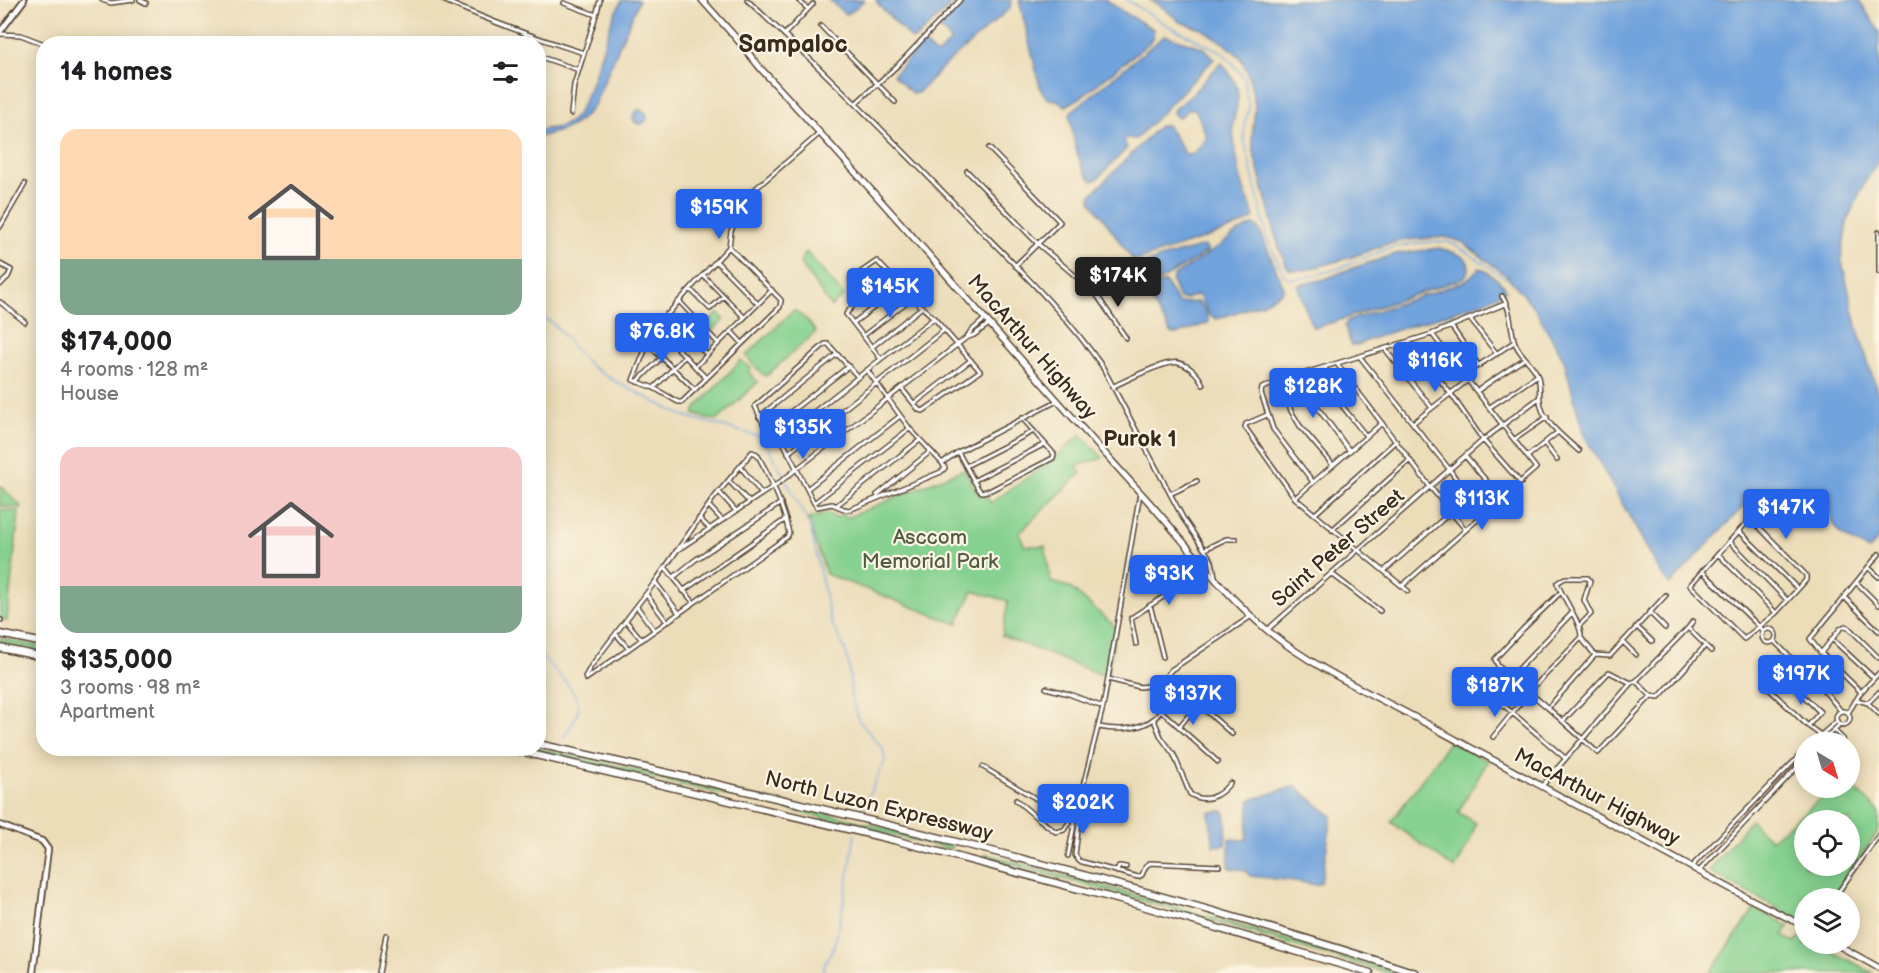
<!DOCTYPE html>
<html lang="en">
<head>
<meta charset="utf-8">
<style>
	body { margin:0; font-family:"Balsamiq Sans",sans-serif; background:#f2f2f2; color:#202124; height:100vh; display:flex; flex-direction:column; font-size:22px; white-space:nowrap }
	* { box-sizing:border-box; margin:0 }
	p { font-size:20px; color:#757577 }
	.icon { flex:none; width:33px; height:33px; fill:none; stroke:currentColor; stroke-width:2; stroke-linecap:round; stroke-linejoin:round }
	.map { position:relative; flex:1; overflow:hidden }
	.side { position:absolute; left:36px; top:36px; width:510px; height:720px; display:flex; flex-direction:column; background:#fff; border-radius:24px; box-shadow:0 3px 15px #0003 }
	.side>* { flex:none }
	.needle { width:39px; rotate:142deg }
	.buttons { position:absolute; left:1794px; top:732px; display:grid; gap:12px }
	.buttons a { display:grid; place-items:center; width:66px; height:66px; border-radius:50%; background:#fff; box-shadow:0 3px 15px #0003; font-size:30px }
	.price { position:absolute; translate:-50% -51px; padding:0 14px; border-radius:6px; background:#2563eb; color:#fff; font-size:20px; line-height:39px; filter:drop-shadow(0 2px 3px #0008) }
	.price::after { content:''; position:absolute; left:50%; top:36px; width:18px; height:14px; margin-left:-9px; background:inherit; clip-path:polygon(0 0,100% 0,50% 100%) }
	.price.on { background:#222; color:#fff }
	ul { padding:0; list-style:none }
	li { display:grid; align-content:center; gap:12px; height:318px; padding:0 24px }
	li span { display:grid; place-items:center; height:186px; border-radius:18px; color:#555 }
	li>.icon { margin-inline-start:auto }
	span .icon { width:108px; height:108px; fill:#fffc; stroke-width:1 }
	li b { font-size:26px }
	h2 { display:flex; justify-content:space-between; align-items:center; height:72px; padding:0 24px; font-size:26px }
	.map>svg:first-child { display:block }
</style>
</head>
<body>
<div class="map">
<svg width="1879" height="973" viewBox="0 0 1879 973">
	<rect width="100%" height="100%" fill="#fcf5e5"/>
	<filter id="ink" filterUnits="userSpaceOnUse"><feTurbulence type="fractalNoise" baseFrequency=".0167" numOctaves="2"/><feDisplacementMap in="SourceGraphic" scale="12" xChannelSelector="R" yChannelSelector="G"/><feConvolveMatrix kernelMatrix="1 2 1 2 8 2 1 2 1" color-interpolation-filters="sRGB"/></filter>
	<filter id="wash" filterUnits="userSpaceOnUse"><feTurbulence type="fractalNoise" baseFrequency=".008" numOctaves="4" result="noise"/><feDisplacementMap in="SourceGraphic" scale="24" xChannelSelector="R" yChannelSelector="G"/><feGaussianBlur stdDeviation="1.35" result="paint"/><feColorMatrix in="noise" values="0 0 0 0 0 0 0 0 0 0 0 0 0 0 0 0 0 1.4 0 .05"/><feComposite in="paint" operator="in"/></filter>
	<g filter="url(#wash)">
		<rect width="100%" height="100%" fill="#ecddb9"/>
		<path fill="#86d18f" stroke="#607e56" stroke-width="1.5" fill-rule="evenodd" d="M806,252L844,296L831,307L800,263Z
			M794,310L807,320L816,332L766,376L761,373L746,356Z
			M718,313L724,319L714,330L707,324Z
			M741,360L751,368L749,373L758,382L718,420L708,419L694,414L696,408Z
			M1081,434L1103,458L1077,466L1081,473L1019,533L1025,546H1045L1051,582L1069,587L1116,627L1107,677L1002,636L1008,601L973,591L957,624L826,574L808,519L828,513L836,518L843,514L846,518L964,469L979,495H985L991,503L1054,459Z
			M0,486L21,506V508L0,506Z
			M0,510L19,511L7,621L0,620Z
			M0,638L43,647V652L0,643Z
			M1450,741L1488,761L1458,812L1476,823L1470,841L1455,869L1391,822Z
			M539,748L806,808L951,845L952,847L949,849L751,800L518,749Z
			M1850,784L1879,811V830L1831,898H1804V923L1709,871L1750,820L1771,840L1833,788H1850ZM1804,820H1850V866H1804Z
			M985,854L1108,887L1401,973H1388L1171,909L985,857L984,855Z
			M1755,908L1789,926L1783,936L1795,943L1803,935H1804V944H1818L1873,973H1710Z"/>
		<path fill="#71a3dc" stroke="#56667d" stroke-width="1.5" d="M622,0H639L595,103C580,126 564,131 539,137V130L560,127L571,121L577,115L590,88L612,20Z
			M829,0H864L851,12L845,14Z
			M876,0H957L915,39H911L878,4Z
			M964,0H1011L1010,8L941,69L918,93H912L893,75L923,43L935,54H938L950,42V39L938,27Z
			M1019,0H1107L1120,10L1153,29V37L1149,43L1080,98L1066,106L1057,100L1048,99L1041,91Z
			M1149,0H1859L1879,31V159L1864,184L1848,218L1841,258L1858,330L1879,397V538L1869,550C1838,534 1832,534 1827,498H1751L1670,585L1663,577L1583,433L1564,360L1534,307L1507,276L1462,242L1445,237L1406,240L1384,245L1355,256L1306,270H1290L1286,265L1277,241L1255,158L1252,139L1255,105L1248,72L1239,56L1226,45L1202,29L1180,22L1161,6Z
			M1165,35L1204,48L1214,59L1136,139L1126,138L1124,140L1127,148L1097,179L1092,181C1077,165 1073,138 1070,117L1071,112Z
			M1221,63C1225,66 1234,79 1236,85C1242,101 1232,115 1233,131C1235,149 1238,169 1243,186C1246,197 1252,206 1254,217C1245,228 1156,253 1136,261L1133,260L1091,201V195L1159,126L1167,125L1186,155L1193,154L1207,138L1196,110L1191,108L1178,118L1173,113L1174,109L1188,98Z
			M633 117a7 7 0 1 1 14 0a7 7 0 1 1-14 0Z
			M1253,225L1257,226L1261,233L1284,288L1282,292L1263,303L1217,319L1210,316L1199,296L1196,295L1186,299H1179L1172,281L1174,276L1211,252L1238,232Z
			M1203,246L1207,249V252L1202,255L1148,288L1143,287L1135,274L1137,268L1160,258Z
			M1439,248C1455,252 1479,258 1464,278L1334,322L1314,328L1312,326L1298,288L1299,285L1325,279L1347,270L1396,254Z
			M1479,268C1487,271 1503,282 1506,290C1492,300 1475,305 1459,310C1425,322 1390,330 1357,345H1351L1345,326L1347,321L1466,281Z
			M1165,282L1178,303L1198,302C1204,307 1209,316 1208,323L1178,334H1172L1148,296L1151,288Z
			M1295,786L1332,816L1321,883L1316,885L1295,881L1250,876L1245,870L1229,868V839L1246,840L1250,800Z
			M1223,811C1229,819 1226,834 1225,845L1214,846L1209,814L1210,812Z"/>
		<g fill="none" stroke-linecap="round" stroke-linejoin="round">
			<path stroke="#71a3dc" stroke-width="1.5" d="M1127,0L1165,24L1223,53
				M1224,54L1244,77L1249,110L1245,121L1244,139L1268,240L1284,275L1289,279H1300L1337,269L1390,248L1411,244L1431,242H1447L1456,245L1507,279
				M538,357L542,319L550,321L561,332L576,351L592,367L618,383L681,415L754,435L762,438L768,446L810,526L831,622L844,647L849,665L851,696L859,721L883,749L885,761L861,812
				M538,653C550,666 582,693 578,710C576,720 568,730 563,739
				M824,973C823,959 832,955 835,943C843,907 850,871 855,834"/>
			<path stroke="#71a3dc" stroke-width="8" d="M538,317L542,319"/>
		</g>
	</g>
	<g filter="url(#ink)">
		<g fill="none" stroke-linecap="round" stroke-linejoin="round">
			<defs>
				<path id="minor" d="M102,0L111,3L133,0
					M140,0L146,3
					M443,0C489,21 536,38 584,53
					M747,0C818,65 885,132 952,201C1003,254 1059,305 1102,366L1183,518L1212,561L1215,576
					M798,0L808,9
					M564,3L596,15
					M821,26L895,102
					M0,34L21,35L44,44
					M784,35L813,4
					M521,44L526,34
					M538,56L579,70
					M856,103L897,66L960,0
					M571,114L574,85L597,12L600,0
					M989,148L1060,222L1015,266
					M967,171L1038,244L1079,279L1090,291H1094L1110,280
					M0,227L25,184
					M1879,232V272
					M729,247L781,300L780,307L682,402H678L654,388L633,380L652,333L679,301L729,247L731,231L747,196L819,134
					M716,261L758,304
					M0,264L11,270L8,277L0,285
					M703,275L744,317
					M690,289L710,309L724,296
					M1094,291L1126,338
					M864,293L889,274
					M1502,296C1511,309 1510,324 1514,340C1518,355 1531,361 1537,374C1541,383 1539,392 1540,401C1542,422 1565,438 1579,451
					M679,301L718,343
					M0,302L25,322
					M667,314L707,355
					M1470,319L1497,354
					M853,323L901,287
					M1451,326L1479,366
					M657,327L706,378
					M731,331L742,343
					M863,336L912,298
					M967,337L970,332L985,319
					M1409,342L1451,394L1483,440L1521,483
					M647,343L695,390
					M872,347L921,308
					M1385,349L1432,408
					M1360,357L1450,470L1482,517
					M881,359L934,318
					M1337,364L1431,488L1466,530
					M695,367L772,290
					M1325,367L1335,397L1366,436
					M1305,373L1317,407L1349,450
					M1464,375L1514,342
					M858,377L828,344H825L755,406L764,425L775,431L781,438L814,503L817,507L832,504L844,509L849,510L941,472L945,468L942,463L910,429L867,370
					M637,382L662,357
					M1281,382L1291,411L1300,426L1332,464
					M1112,387C1125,381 1167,359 1179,363C1190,366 1199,375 1203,385
					M654,388L685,356
					M1477,391L1524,359
					M914,404L971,360
					M1490,407L1538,375
					M1267,415L1246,424L1245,427L1295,498L1408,591
					M759,417L837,354
					M1413,423L1468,380
					M770,428L849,366
					M781,438L881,359L846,314L864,293L851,279L877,261L912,298L934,318L980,371L923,411L919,410L902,389
					M1515,439L1547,417
					M1545,444L1557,460
					M752,452L757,454C772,480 783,504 789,533L787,537L586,679L585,677L591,666L655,582L713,499Z
					M958,452L979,490L982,492L991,490L1053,458L1054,454L1022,418
					M788,453L944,330
					M1465,456L1502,499
					M1528,456L1558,432
					M942,463L958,452L1057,401
					M740,466L761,493
					M966,466L1034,431
					M729,481L749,502
					M973,481L1045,444
					M1313,482L1273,429L1261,393L1262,388L1305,373L1432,334L1507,303
					M807,489L900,416
					M719,492L736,511
					M1170,494L1197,481
					M877,495L931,451
					M1295,498L1382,423
					M814,503L909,429
					M837,505L920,440
					M709,506L722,520
					M1315,514L1396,441
					M699,518L710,529
					M1332,530L1410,460
					M1739,531L1798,589L1776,613L1744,639L1690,585Z
					M1739,531L1748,521H1753L1806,575V580L1798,589
					M1729,541L1787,600
					M1205,549L1226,539H1236
					M676,551L780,482L966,338L974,335L989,324
					M1718,554L1776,613
					M665,567L694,603
					M1868,567L1879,577
					M1384,571L1451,512
					M1702,571L1764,631
					M1332,574L1380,611
					M674,577L695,560L781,503
					M655,582L679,613
					M1856,582L1879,605
					M1402,586L1536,468L1432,334
					M683,591L786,519
					M1561,592L1523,629L1495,659L1498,666L1548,708L1598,753L1651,696L1659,697L1705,646
					M646,594L667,622
					M1844,597L1879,631
					M1150,605L1163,657
					M637,607L654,630
					M1649,612L1665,628
					M0,620H1
					M626,621L642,640
					M1579,626L1591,614L1584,600L1590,581L1588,578H1565L1557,583C1563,598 1582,624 1581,638L1595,655
					M1637,627L1652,641
					M1688,628L1711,651
					M1762 636a7 7 0 1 1 14 0a7 7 0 1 1-14 0Z
					M1267,630L1483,440L1539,398
					M616,634L628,648
					M1832,639L1874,678
					M1774,641L1827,694L1841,711
					M1623,642L1636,655
					M1136,644L1131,618L1206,569
					M1821,653L1840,629L1845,626L1848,627L1879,658
					M1511,677L1572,613
					M1165,678L1171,670L1250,617
					M1156 686a7 7 0 1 1 14 0a7 7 0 1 1-14 0Z
					M1108,679L1140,687L1155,685
					M1169,681L1175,683L1232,734
					M1636,681L1651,696
					M1481,686L1565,758
					M1046,688L1069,694L1103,707
					M1861,692L1821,653L1810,639L1879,554
					M1163,693L1162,699L1157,706L1158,708L1218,762
					M1855,701H1861L1868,703L1879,692
					M1868,703L1879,714
					M1548,708L1595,655L1610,656L1666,595
					M1836 718a7 7 0 1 1 14 0a7 7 0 1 1-14 0Z
					M1848,713L1861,692L1879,673
					M1154,720L1161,737L1174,755L1190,794C1205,804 1220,796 1230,783
					M1563,721L1609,672L1631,683
					M1808,726L1820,712L1781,674L1777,675L1767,684L1768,688L1808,726L1831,742
					M1099,727C1120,731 1148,730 1161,711
					M1179,727L1198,704
					M1834,730L1843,739L1840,742
					M1493,737L1529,692L1581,638
					M1813,742L1837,721
					M1821,742L1840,724
					M983,767L1040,801L1042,804L1036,817L1056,832L1064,830L1076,811
					M1542,786L1631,683L1636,681L1688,628L1693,621
					M1016,800L1036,817
					M1078,812L1079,823L1075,855L1079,861L1138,877L1142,875L1146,866L1150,863L1219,866
					M1068,856L1077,810L1103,707L1140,493
					M1691,867L1804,751
					M1699,871L1804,760
					M1117,872L1119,866L1126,867
					M1834,898L1879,835
					M379,973L386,935"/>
				<path id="tertiary" d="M0,825L42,841L48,849L33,973"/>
				<path id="secondary" d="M0,32L24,0"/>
				<path id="trunk" d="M702,0L736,38L762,70C890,207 1011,351 1138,490C1181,536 1218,589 1267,630C1313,668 1378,697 1431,726C1536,784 1642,840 1748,898L1804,926
					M1836,944L1879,968"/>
				<path id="motorway" d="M0,634L44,643
					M0,648L44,657
					M538,744C834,809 1128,880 1416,973
					M506,748L894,840L1139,905L1370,973"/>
			</defs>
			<use href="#minor" stroke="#564535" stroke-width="6"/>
			<use href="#tertiary" stroke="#564535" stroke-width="8"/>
			<use href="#secondary" stroke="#564535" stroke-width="8"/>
			<use href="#trunk" stroke="#564535" stroke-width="8"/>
			<use href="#motorway" stroke="#564535" stroke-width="9"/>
			<use href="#minor" stroke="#fff" stroke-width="3"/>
			<use href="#tertiary" stroke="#fff" stroke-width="4.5"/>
			<use href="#secondary" stroke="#fff" stroke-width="4.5"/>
			<use href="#trunk" stroke="#fff" stroke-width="5"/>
			<use href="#motorway" stroke="#fff" stroke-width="6"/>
		</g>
	</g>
	<g text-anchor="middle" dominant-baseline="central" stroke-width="4.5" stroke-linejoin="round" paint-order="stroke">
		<g font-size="21" fill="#3b2a1e" stroke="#fcf5e5">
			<text transform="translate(1032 347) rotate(49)">MacArthur Highway</text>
			<text transform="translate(1338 548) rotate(-41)">Saint Peter Street</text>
			<text transform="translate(1597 797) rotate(28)">MacArthur Highway</text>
			<text transform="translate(879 806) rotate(14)">North Luzon Expressway</text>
		</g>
		<g font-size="21" fill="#525c40" stroke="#fcf5e5">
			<text x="930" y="537">Asccom<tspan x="930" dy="24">Memorial Park</tspan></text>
		</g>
		<g font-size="22" font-weight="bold" fill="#3b2a1e" stroke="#fcf5e5">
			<text x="1140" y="439">Purok 1</text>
		</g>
		<g font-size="24" font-weight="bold" fill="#3b2a1e" stroke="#fcf5e5">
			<text x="793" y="44">Sampaloc</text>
		</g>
	</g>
</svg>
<div class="buttons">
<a><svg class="needle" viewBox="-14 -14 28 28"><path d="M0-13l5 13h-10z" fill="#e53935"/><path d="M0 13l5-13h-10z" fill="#757577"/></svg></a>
<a><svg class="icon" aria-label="locate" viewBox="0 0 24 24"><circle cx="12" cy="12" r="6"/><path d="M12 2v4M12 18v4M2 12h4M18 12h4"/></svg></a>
<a><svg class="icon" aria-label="layers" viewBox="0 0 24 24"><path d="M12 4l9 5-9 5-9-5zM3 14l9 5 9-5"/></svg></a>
</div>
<b class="price" style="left:719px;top:240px">$159K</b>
<b class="price on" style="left:1118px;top:308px">$174K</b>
<b class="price" style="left:890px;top:319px">$145K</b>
<b class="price" style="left:662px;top:364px">$76.8K</b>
<b class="price" style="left:1435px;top:393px">$116K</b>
<b class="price" style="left:1313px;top:419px">$128K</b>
<b class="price" style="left:803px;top:460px">$135K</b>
<b class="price" style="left:1482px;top:531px">$113K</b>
<b class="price" style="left:1786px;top:540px">$147K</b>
<b class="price" style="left:1169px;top:606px">$93K</b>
<b class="price" style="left:1801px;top:706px">$197K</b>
<b class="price" style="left:1495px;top:718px">$187K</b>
<b class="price" style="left:1193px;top:726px">$137K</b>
<b class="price" style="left:1083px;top:835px">$202K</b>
<section class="side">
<h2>14 homes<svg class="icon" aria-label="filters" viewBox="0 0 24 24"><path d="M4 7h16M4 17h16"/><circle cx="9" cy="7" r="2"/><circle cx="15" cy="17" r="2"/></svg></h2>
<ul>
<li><span style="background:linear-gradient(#ffd9b3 70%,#7fa58c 0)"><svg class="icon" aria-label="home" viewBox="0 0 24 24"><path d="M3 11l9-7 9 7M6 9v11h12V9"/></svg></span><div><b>$174,000</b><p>4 rooms · 128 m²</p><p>House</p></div></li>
<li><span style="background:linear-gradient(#f6c9c9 75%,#7fa58c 0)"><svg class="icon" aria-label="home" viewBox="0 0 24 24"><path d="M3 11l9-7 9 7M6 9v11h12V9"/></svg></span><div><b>$135,000</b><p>3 rooms · 98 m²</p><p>Apartment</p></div></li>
</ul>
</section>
</div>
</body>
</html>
